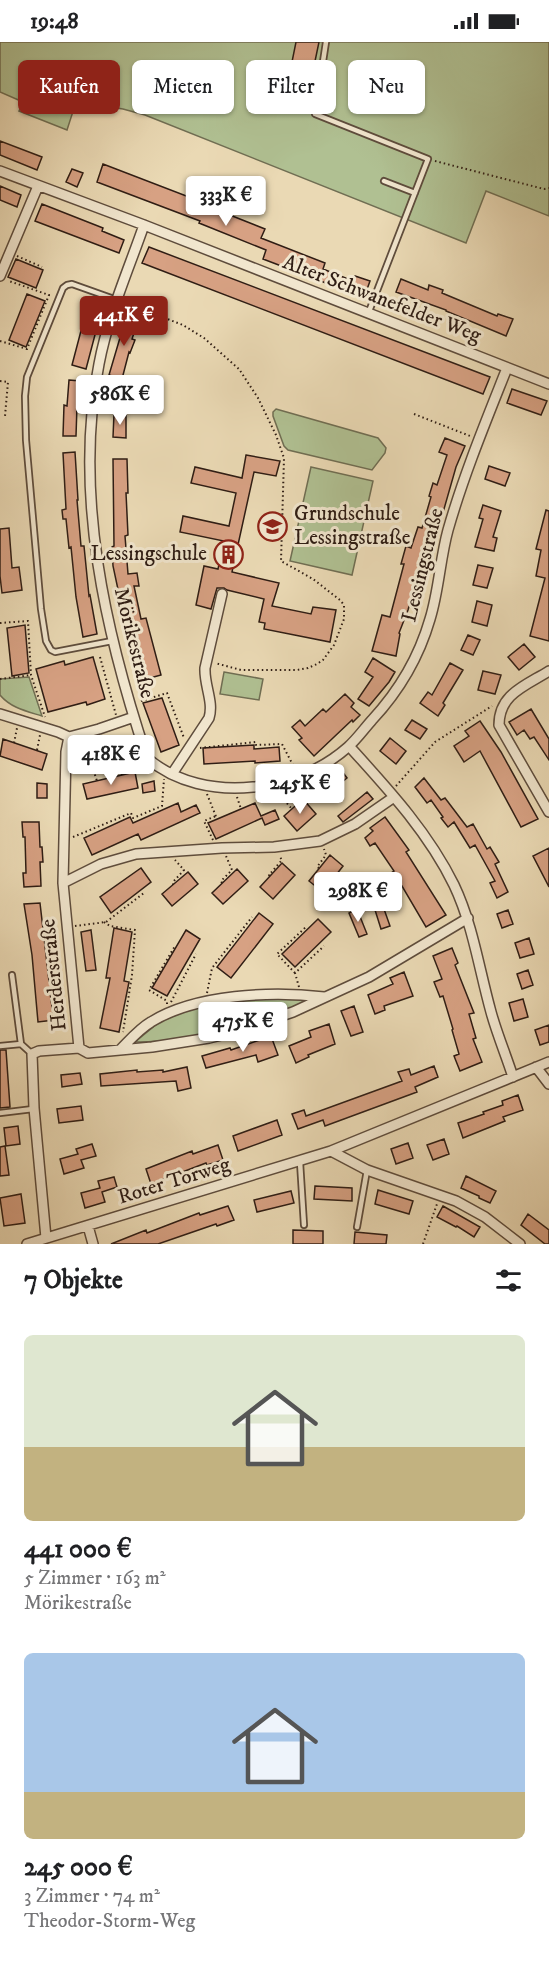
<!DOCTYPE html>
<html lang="de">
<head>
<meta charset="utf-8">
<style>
	body { margin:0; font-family:"IM FELL DW Pica",serif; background:#f2f2f2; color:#202124; height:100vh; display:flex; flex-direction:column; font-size:22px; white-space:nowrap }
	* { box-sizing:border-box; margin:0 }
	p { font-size:20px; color:#757577 }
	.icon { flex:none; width:33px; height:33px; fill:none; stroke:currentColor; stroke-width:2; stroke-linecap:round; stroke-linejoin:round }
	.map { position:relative; height:1202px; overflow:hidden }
	.sheet { display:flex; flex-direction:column; background:#fff; flex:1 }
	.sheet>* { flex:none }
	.hud { position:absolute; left:18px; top:18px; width:513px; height:54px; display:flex; gap:12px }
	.price { position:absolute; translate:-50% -51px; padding:0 14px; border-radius:6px; background:#fff; color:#222; font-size:20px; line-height:39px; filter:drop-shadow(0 2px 3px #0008) }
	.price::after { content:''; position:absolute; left:50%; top:36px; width:18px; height:14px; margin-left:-9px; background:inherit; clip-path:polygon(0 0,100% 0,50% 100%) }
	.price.active { background:#8f2418; color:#fff }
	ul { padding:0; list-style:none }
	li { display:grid; align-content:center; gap:12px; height:318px; padding:0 24px }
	li span { display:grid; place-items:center; height:186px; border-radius:9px; color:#555 }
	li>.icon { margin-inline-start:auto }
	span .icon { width:108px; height:108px; fill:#fffc; stroke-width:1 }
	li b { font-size:26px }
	h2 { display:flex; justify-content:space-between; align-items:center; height:72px; padding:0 24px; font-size:26px }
	.chip { padding:0 21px; border-radius:9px; background:#fff; box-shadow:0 2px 4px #0004; font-size:21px; line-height:54px }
	.chip.active { background:#8f2418; color:#fff }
	.status { display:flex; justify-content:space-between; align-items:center; height:42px; padding:0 30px; background:#fff; direction:ltr }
	.status svg { height:16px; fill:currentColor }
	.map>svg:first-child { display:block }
</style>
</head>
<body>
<div class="status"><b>19:48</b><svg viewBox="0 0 49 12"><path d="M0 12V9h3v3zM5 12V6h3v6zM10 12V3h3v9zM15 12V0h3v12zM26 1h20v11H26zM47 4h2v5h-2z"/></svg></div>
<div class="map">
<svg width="549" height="1202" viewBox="0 0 549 1202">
	<rect width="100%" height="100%" fill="#ead9b4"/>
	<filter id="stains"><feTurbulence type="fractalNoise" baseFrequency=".00333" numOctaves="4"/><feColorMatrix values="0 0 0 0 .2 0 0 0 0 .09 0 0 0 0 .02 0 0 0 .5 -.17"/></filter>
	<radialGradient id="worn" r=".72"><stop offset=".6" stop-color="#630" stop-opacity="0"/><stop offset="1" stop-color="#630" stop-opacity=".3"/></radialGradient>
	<path fill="#b0c092" stroke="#706e53" stroke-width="1.5" d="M0,0H549V174L486,149L466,201L145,73L123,67L76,60L67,88L19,69L23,60L0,50Z
		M276,367L378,396L386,406L385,411L372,428L288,408L284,404L273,374V370Z
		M311,425L373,439L352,533L290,519Z
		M224,630L263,637L259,658L220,652Z
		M29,635L42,674C26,669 11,666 0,653V637Z
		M275,955L304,956L306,958C297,966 283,969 272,973C228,988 182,1000 135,1000L163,977L195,964Z"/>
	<path fill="#d7a183" stroke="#2f1d14" stroke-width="1.5" d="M296,0H319L314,24L318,25L316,39L309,37L304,57L282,53L290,19L292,20Z
		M0,99L42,115L37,128L0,113Z
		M103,122L202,160V162L265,187L261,196L325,221L323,227L353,239L355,234L370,239L365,253L340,244L339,246L263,217L266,208L199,181L200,179L97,140Z
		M72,127L83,131L77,145L66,140Z
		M0,144L21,153L17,165L0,158Z
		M42,162L103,186L102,189L124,198L119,211L35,179Z
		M149,205L490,335L483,352L142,221Z
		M16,217L43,228L36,246L8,235Z
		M401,237L428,248L429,243L443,248L442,251L497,274L498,272L513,277L506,294L446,269V268L396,250Z
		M27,252L45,259L26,305L9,298Z
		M87,266L101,270L86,327L72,323Z
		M127,272L139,276L132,297L135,298L130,311L129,310L122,337L109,333Z
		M69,338L80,339L79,346H83L81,364H77L76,394H63L64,363L67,364Z
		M108,342L121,343L120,356L106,354Z
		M512,347L547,359L541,373L507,361Z
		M114,372L126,373V396L113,395Z
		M445,396L465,404L456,425L440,481L437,480L430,503L427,502L408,568L399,591L400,592L396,614L372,609L382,573L390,575L404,522H401L406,504L411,506L418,485L422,486L431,455L429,454L433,441L437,443L447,413L439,410Z
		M75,410L78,458H77L81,504H84L89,554L90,553L97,592L83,595L76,555L71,505L69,506L66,477H63L62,468L66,467L63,411Z
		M246,413L280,419L276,434L254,430L232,530L279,541L272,564L311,572L313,565L336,568L330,600L264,587L265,581L259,580L264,557L227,548L224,546H217L211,567L196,563L204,524L218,527L224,499L180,490L183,474L229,484L236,451L191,441L195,425L242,436Z
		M113,417H127L128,451H126L128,493L125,494L128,532L137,531L139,544H134L141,577L146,576L161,633L139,639L136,625L144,623L130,569L123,571L113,524L112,505L114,504Z
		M489,424L510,431L505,444L485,437Z
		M483,463L501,469L493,495L497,496L494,509L475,505L483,477L479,476Z
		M546,468L549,469V599L530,594L545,536L536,534L541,508L536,507Z
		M9,486L12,526L19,525L22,548L2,551L0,534V487Z
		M478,523L493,526L487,546L473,543Z
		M477,559L492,563L487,584L472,580Z
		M25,583L29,631L12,634L7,586Z
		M468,593L480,598L473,613L461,608Z
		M524,602L535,615L519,628L508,615Z
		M93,615L105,657L87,663L86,660L48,670L36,627L64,619L65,623Z
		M373,616L395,630L389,640L369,664L358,657L373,635L365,630Z
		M450,621L463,628L443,661L445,663L438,674L420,661L428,650L432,653Z
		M483,629L501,633L495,652L478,648Z
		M345,652L354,661L351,665L360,673L353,680L352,678L314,714L299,698L302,696L292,685L300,678L305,684L323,667L326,670Z
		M162,656L179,703L161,710L143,661Z
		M531,667L549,697V718L534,695L530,697L524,688L517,693L509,680Z
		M412,678L427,687L420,697L405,688Z
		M480,679L501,710L538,777L521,785L480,709L464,720L454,704L469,694L465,689Z
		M390,696L406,709L396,722L380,709Z
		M3,697L47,712L42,728L0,714Z
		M254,703V707L279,705L280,719L255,721V719L204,722L203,706Z
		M341,728L347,736L323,756L317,748Z
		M135,730L138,746L87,757L83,742Z
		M424,736L441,758L445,756L467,785L473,782L487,807L490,805L499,820L495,822L508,850L497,856L490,841L495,839L475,803L470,806L454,780L448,785L441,776L443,775L431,758L427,761L415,745Z
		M154,739L155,749L143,751L142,742Z
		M37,741L47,742V756H37Z
		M367,750L373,757L343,780L338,774Z
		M303,757L316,772L297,789L284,774Z
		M178,761L181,770L196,763L200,771L141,798L138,792L92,813L84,796L130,775L133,781Z
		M255,761L261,774L275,768L279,777L265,783L262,776L216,797L208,781Z
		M385,775L409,808L406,810L446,873L426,885L402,844L397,847L388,833L394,829L375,801L370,804L365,796L373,789L370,786Z
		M22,780H39L40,805H42L43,820H40L41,844L24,845L23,831H26L25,795H23Z
		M549,806V845L533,814Z
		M330,813L343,824L323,850L309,839Z
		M282,821L295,833L273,857L260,845Z
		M141,826L151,840L111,871L100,855Z
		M237,827L248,839L223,862L212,851Z
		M188,830L198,842L172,864L162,852Z
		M378,850L390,884L381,887L370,852Z
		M40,861L49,939H51L53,951H50L54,978L38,980L32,913L24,862Z
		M357,867L367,892L359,895L349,871Z
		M508,868L513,882L502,886L497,872Z
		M259,871L273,882L231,936L217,925Z
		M318,877L331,890L295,925L282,912Z
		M114,886L132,890L124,939L129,940L119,990L100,986L110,936H106Z
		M91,888L96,928L86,929L81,890Z
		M186,888L200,897L167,954L152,946Z
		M529,896L534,912L520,916L515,901Z
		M452,906L458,921L455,923L474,971L469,972L476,996L473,997L482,1020L460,1029L454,1014L459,1012L452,988L453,987L443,954L440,955L434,940L442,937L433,914Z
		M528,928L533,943L522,947L517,932Z
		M404,930L413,954L384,964L385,968L375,972L368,953L393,942L390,936Z
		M523,957L528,975L514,979L509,961Z
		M354,964L363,990L351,994L341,969Z
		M329,982L335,1002L308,1013L309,1015L296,1021L289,1004L311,995L309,989Z
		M549,983V1000L540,1003L535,988Z
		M271,994L278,1013L258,1020L256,1013L206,1026L202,1014L230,1006L231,1008Z
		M0,1008H6L10,1065L0,1066Z
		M434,1024L438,1035L415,1045L417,1050L325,1084L323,1078L298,1087L292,1072L304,1068L306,1074L402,1039L398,1030L409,1027L411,1033Z
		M187,1025L191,1046L178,1049L176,1039L101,1044L100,1032L137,1028V1030L163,1028V1030Z
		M80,1031L82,1042L62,1045L61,1033Z
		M518,1053L523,1068L503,1075L505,1079L463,1096L458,1081L484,1072L483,1070L503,1063L502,1059Z
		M81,1064L83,1078L59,1081L57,1067Z
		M277,1078L282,1093L238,1109L233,1094Z
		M18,1084L20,1102L6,1104L4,1086Z
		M444,1097L449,1112L433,1118L427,1103Z
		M408,1101L413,1116L396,1122L391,1107Z
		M92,1102L96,1114L81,1118L84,1126L64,1132L60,1117L78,1112L76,1107Z
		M218,1103L223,1118L207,1123L206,1121L151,1142L146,1127L192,1109L193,1112Z
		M5,1104L9,1133L0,1134V1105Z
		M466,1134L496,1149L490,1161L479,1156V1154L461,1146Z
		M114,1135L117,1145L102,1150L105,1160L85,1166L81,1151L100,1146L98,1139Z
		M315,1144L352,1146V1159L314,1157Z
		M378,1148L413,1159L409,1172L375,1162Z
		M291,1149L294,1161L257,1170L254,1158Z
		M21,1152L25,1181L4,1184L0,1156Z
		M228,1164L234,1178L217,1184L216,1182L158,1202H111L146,1188L147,1191L199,1171L200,1173Z
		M443,1164L480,1185L474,1195L457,1184L456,1185L437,1175Z
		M528,1172L549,1188V1202H545L521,1183Z
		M293,1188L323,1189V1202H293Z
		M355,1190L387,1193L386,1202H354Z"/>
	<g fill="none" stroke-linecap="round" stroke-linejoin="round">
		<defs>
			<path id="lane" d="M326,0L315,72L428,117L368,272
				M384,139L415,151
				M112,599L55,610L51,608L46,599L41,567L26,398L25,354L27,335L63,246L67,243L72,242L117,258
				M12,933L21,1002L32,1012
				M0,1004L21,1002
				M0,1071L33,1067
				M300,1120L304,1183
				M357,1185L367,1128"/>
			<path id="street" d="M0,129L144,183L549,342
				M144,183C128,229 108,274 99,322C73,452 106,593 147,716
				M0,234L38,144
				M549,629C525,644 499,652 499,683L549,770
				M0,672L58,690L69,695L147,716C176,741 216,749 253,745C288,742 322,728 348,705C357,697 364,687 372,678C399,649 419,615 430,577C439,548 440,517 448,488C464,432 486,379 507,326
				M349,704C388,747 428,790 454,843C473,883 479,927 491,970C497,992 506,1013 513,1035
				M172,732L209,676C214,660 204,643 205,626L222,552
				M63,841L101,822L136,812L222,806L274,805L320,799L355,782L394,755
				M79,1006L88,1011L152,1005L209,996L234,990L293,970L369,935L468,876
				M120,1008C130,998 139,987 151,980C196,952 272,949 324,955
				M536,1025L549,1042
				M331,1109L367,1128L456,1159L485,1175L520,1202
				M88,1184L93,1202
				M46,1196L34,1066L32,1012L39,1009L79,1006L63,841L66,710L69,695L99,687L134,675
				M27,1202L331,1109L549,1020"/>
		</defs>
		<use href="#lane" stroke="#5e4c3c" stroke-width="8"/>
		<use href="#street" stroke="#5e4c3c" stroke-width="12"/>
		<path stroke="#2f1d14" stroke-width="2" stroke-dasharray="1.5 3" stroke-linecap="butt" d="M435,119L544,147L549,146
			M17,214L42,225
			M126,261L183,283L204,296L239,327L258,356L276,393L284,416L281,519L313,537L340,558L344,563V577L334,603L323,618L317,622L308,626L297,628H241L215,621
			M0,299L27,307L49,253L9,239
			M0,339L8,340L5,374
			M414,372L470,394
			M0,581L28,579L31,633L45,675
			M100,615L116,673
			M0,637L31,633
			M141,659L167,651L184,696
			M14,701L17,686
			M200,706L256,700V703L282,702L294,725
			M37,708L40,693
			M118,719L122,733
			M92,724L97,739
			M76,728L117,718
			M396,744L435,700L492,664
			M278,751L292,767
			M207,752L217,777
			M237,755L241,767
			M73,795L131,771L133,776L162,764L164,737
			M213,798L204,779L216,774
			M319,826L317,825L326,813L324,807
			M270,834L269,833L282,818L280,815
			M222,841L221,839L232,828L226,814
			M173,843V840L184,828L175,818
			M104,880L110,884L135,888L132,933L123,990
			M75,884L106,880L144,851
			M295,931L277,912L307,884
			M299,945L295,931L324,904
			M207,951L212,926L252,875
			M171,960L196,912
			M167,962V959L149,948L175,904
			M423,1202L437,1162"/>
		<use href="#lane" stroke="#f1e6ce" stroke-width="4.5"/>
		<use href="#street" stroke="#f1e6ce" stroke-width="9"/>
	</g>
	<defs>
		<symbol id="school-ring" viewBox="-11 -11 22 22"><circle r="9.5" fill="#f1e6ce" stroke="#8f2418" stroke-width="1.5"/><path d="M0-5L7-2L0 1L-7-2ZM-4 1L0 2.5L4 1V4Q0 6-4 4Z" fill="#8f2418"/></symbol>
		<symbol id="building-ring" viewBox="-11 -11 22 22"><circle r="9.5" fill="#f1e6ce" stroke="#8f2418" stroke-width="1.5"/><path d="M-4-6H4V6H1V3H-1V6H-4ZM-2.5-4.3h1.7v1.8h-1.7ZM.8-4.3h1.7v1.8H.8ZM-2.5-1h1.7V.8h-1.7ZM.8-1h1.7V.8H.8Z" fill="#8f2418"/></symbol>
	</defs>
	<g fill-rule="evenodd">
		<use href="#school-ring" x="256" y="468" width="33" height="33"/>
		<use href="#building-ring" x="212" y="496" width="33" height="33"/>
	</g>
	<g text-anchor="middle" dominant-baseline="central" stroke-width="6" stroke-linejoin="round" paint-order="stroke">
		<g font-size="21" fill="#2f1d14" stroke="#f1e6ce">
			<text transform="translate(382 257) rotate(21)">Alter Schwanefelder Weg</text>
			<text transform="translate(423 523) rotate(-76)">Lessingstraße</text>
			<text transform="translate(134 601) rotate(76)">Mörikestraße</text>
			<text transform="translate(54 933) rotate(-96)">Herderstraße</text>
			<text transform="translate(174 1139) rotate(-17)">Roter Torweg</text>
		</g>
		<g font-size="21" fill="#2f1d14" stroke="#f1e6ce" text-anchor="start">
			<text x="294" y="472">Grundschule<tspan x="294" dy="24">Lessingstraße</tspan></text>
			<text x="207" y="512" text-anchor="end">Lessingschule</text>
		</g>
	</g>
	<rect width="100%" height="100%" filter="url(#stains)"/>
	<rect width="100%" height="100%" fill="url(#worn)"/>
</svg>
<b class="price" style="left:226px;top:185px">333K €</b>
<b class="price active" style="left:124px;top:305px">441K €</b>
<b class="price" style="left:120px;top:384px">586K €</b>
<b class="price" style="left:111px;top:744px">418K €</b>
<b class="price" style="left:300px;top:773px">245K €</b>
<b class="price" style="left:358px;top:881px">298K €</b>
<b class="price" style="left:243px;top:1011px">475K €</b>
<div class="hud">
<a class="chip active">Kaufen</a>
<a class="chip">Mieten</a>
<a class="chip">Filter</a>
<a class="chip">Neu</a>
</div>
</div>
<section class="sheet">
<h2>7 Objekte<svg class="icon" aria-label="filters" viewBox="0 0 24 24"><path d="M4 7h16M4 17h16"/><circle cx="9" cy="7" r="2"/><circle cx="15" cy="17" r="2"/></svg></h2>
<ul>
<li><span style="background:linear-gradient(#dfe7d0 60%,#c2b280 0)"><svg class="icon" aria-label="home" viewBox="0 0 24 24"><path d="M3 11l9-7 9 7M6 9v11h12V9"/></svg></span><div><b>441 000 €</b><p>5 Zimmer · 163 m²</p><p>Mörikestraße</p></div></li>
<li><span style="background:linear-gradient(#a9c7e8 75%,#c2b280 0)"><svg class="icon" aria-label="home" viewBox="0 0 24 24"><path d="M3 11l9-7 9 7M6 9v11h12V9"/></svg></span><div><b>245 000 €</b><p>3 Zimmer · 74 m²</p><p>Theodor-Storm-Weg</p></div></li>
</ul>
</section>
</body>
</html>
